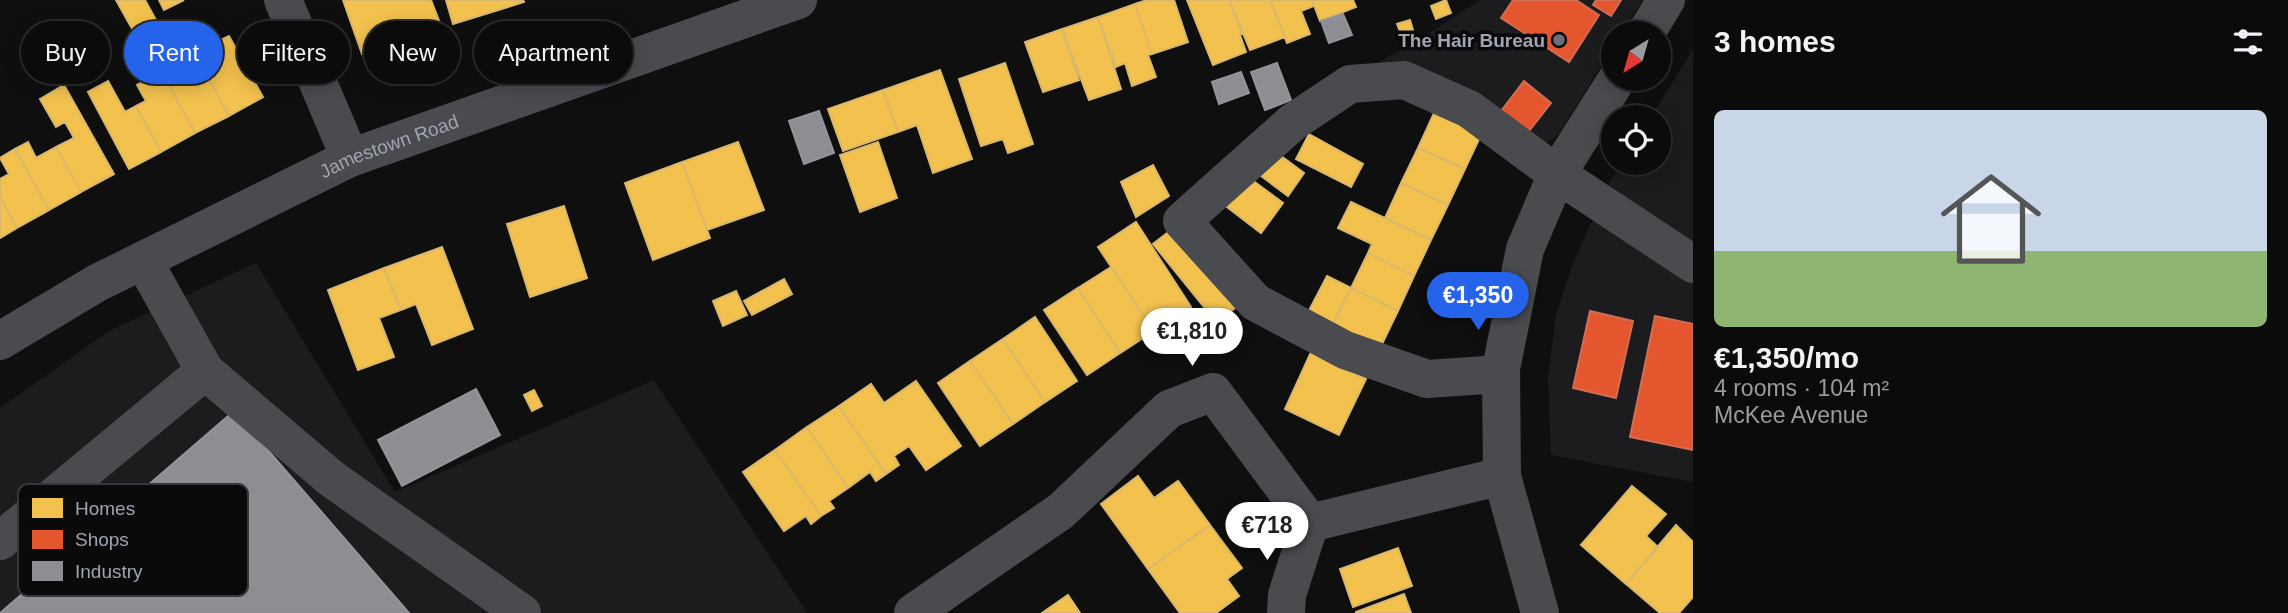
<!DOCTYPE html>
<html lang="en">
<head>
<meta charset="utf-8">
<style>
	body { margin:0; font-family:Arial,sans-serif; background:#19191a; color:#f1f3f6; height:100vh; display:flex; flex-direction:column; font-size:26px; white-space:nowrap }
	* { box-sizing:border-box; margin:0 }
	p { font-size:23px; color:#9a9b9d }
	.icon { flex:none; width:38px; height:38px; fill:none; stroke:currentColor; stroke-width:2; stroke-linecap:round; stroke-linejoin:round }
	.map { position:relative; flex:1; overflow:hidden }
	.panel { display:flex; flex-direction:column; background:#0b0b0c; width:595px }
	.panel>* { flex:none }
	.top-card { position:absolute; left:21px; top:21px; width:665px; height:63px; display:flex; gap:14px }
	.needle { width:46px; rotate:217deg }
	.buttons { position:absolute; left:1601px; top:21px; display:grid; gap:14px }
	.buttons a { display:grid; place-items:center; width:70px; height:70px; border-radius:50%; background:#0b0b0c; box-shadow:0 4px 18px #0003,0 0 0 2px #2b2b2d; font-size:35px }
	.price { position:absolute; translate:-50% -60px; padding:0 16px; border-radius:24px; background:#fff; color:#222; font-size:23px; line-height:46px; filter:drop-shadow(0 2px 4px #0008) }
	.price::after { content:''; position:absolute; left:50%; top:42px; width:21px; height:16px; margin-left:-10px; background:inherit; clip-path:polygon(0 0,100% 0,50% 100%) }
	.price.on { background:#2563eb; color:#fff }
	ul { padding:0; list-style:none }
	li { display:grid; align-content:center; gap:14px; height:371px; padding:0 21px }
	li span { display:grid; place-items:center; height:217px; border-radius:10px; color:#555 }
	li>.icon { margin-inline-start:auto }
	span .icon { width:126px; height:126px; fill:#fffc; stroke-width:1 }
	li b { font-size:30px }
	h2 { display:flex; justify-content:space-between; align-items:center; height:84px; padding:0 21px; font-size:30px }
	.tag { padding:0 24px; border-radius:32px; background:#0b0b0c; box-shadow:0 4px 18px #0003,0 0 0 2px #2b2b2d; font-size:24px; line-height:63px }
	.tag.on { background:#2563eb; color:#fff }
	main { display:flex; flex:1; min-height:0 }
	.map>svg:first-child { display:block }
</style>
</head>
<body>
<main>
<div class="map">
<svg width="1693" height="613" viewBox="0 0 1693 613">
	<rect width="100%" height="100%" fill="#0f0f10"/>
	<path fill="#1c1c1e" d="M1480,0H1642L1622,33H1614L1613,46L1559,134L1525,159L1359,73L1417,41Z
		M1693,49V482L1551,455L1548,376L1556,315L1573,263L1610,182L1622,163H1659V117H1651Z
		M256,263L395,492L654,380L807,613H0V408L109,331Z"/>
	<path fill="#f2c14e" stroke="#d9b86c" stroke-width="2" d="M116,0H145L172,49L150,61Z
		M159,0H184L164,10Z
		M343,0H431L441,26L362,54Z
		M446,0H523L524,2L453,24Z
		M1147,0H1174L1188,42L1152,54L1135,4Z
		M1187,0H1229L1242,34L1240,35L1246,52L1213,65Z
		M1229,0H1270L1285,37L1250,50Z
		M1270,0H1312L1314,6L1301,11L1310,34L1287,43Z
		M1312,0H1353L1356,7L1320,21Z
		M1446,0L1451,13L1436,19L1431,6Z
		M1135,4L1152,54L1148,55L1156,77L1132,86L1125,63L1116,67L1098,17Z
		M1098,17L1121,89L1089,100L1062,29Z
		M1410,20L1413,30L1401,34L1397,24Z
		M1062,29L1079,80L1043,92L1025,42Z
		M229,36L263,97L229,116L204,69L221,61L212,44Z
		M1005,63L1033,144L1008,153L1003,139L981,146L959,79Z
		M204,69L229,116L195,133L170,87Z
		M940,70L972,159L933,173L917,125L898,132L883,90Z
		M162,72L195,133L161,152L136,106L146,101L137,85Z
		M108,81L125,112L136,106L161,152L129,169L88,92Z
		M64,85L114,174L81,192L56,147L74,138L65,122L56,127L40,99Z
		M883,90L898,132L843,151L828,109Z
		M1434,113L1481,135L1465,169L1418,148Z
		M1309,134L1363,164L1351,187L1296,159Z
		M28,142L36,158L56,147L81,192L49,210L15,149Z
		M738,142L764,210L707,230L682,162Z
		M878,142L897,198L860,212L840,155Z
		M1418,148L1465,169L1448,205L1401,183Z
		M15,149L49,210L17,228L0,197V179L9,174L0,158Z
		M1273,150L1304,173L1288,196L1257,173Z
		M682,162L710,238L653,260L625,183Z
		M1153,165L1169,196L1136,217L1121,182Z
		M1248,177L1283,203L1261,233L1227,207Z
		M1401,183L1448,205L1431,240L1385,218Z
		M0,197L17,228L0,238Z
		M1351,202L1431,240L1414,276L1368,253L1372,244L1338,228Z
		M564,206L587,278L530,297L507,224Z
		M1136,222L1191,307L1154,331L1098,247Z
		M1179,224L1242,302L1217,323L1153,244Z
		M442,247L473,329L432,345L416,304L401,310L384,268Z
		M1368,253L1414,276L1398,311L1351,288Z
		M1111,267L1154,331L1120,353L1078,288Z
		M384,268L401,310L379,318L394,357L358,370L328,290Z
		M1327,276L1351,288L1329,332L1304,320Z
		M784,279L792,294L752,315L744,301Z
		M1078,288L1120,353L1087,375L1044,310Z
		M1351,288L1398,311L1381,346L1329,332Z
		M736,291L747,315L723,326L713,301Z
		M1035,317L1077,381L1045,402L1003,339Z
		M1003,339L1045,402L1013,424L970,361Z
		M1311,352L1366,379L1339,435L1285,409Z
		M970,361L1013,424L980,446L938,383Z
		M916,381L961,446L926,470L909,446L894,456L899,465L886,474L839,406L871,384L884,403Z
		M534,390L542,406L532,411L524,395Z
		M839,406L886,474L876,481L870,472L848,488L807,427Z
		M807,427L848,488L829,501L834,508L821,516L775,450Z
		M775,450L821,516L811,524L806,516L784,531L743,472Z
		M1138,476L1154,498L1178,481L1210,525L1148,569L1101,504Z
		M1632,486L1666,514L1646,536L1658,547L1626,584L1581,545Z
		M1210,525L1242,568L1227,579L1239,596L1216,613H1180L1148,569Z
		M1676,525L1693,542V597L1679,613H1660L1626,584Z
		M1398,548L1412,586L1353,607L1340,569Z
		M1404,594L1411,613H1356V612Z
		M1068,595L1080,613H1042Z"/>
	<path fill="#e4572e" stroke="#d06e55" stroke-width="2" d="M1513,0H1576L1599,15L1569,62L1501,18Z
		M1596,0H1621L1611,16L1593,5Z
		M1524,81L1551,103L1525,136L1498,115Z
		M1590,311L1633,321L1616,398L1573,388Z
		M1655,316L1693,324V450L1630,437Z"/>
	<path fill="#8d8d92" stroke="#93949b" stroke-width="2" d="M1343,14L1352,35L1329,43L1321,21Z
		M1277,63L1291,100L1265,110L1251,72Z
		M1241,72L1249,93L1219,104L1212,82Z
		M819,111L834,153L804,164L789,121Z
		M476,389L500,435L402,486L378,440Z
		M234,411L409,613H0Z"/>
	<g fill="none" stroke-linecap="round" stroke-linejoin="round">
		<g stroke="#4a4b4f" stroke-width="38">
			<path d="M283,0L350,158"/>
			<path d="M1646,33L1666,0"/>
			<path id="s1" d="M0,341L97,283L350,158L798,0"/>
			<path d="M205,371L332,479L522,613"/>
			<path d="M1501,374L1427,379L1345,350L1255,302L1182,221L1293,122L1350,84L1404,80L1469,109L1557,174L1693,264"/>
			<path d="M0,541L205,371L143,260"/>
			<path d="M913,613L1061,511L1169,409L1213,392L1310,523L1502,476"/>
			<path d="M1286,613L1287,595L1310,523"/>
			<path d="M1540,613L1502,476L1501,369L1525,249L1557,174L1617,79"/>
		</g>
	</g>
	<circle fill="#6d7079" stroke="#0a0a0b" stroke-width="2.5" cx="1559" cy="40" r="7"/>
	<g text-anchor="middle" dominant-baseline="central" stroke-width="7" stroke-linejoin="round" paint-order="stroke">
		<g font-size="19" font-weight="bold" fill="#a0a4b1" stroke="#0a0a0b" text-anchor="end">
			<text x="1545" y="40">The Hair Bureau</text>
		</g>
		<g font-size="19" fill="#a0a4b1" stroke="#0a0a0b">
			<text stroke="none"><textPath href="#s1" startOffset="436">Jamestown Road</textPath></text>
		</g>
	</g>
	<rect x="18" y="484" width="230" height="112" rx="10" fill="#0a0a0b" stroke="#37383d" stroke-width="2"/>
	<rect x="32" y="498" width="31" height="20" fill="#f2c14e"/>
	<rect x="32" y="530" width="31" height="19" fill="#e4572e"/>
	<rect x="32" y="561" width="31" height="20" fill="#8d8d92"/>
	<g font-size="19" fill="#a0a4b1">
		<text x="75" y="515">Homes</text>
		<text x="75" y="546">Shops</text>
		<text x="75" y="578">Industry</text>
	</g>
</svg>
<div class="buttons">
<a><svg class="needle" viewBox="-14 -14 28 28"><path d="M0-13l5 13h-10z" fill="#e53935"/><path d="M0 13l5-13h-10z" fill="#9a9b9d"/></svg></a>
<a><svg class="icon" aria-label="locate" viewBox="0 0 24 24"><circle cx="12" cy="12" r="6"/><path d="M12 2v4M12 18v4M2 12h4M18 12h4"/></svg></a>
</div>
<b class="price on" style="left:1478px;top:332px">€1,350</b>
<b class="price" style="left:1192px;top:368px">€1,810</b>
<b class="price" style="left:1267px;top:562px">€718</b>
<div class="top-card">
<a class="tag">Buy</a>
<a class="tag on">Rent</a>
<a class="tag">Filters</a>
<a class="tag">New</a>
<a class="tag">Apartment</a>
</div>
</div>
<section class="panel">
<h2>3 homes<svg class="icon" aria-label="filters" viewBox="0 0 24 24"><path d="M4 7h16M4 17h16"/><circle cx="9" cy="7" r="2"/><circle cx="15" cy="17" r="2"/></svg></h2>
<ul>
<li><span style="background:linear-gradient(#c9d6e8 65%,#8fb573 0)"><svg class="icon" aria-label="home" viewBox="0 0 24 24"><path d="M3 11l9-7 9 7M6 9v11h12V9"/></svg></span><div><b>€1,350/mo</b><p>4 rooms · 104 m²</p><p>McKee Avenue</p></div></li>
</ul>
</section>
</main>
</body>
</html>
